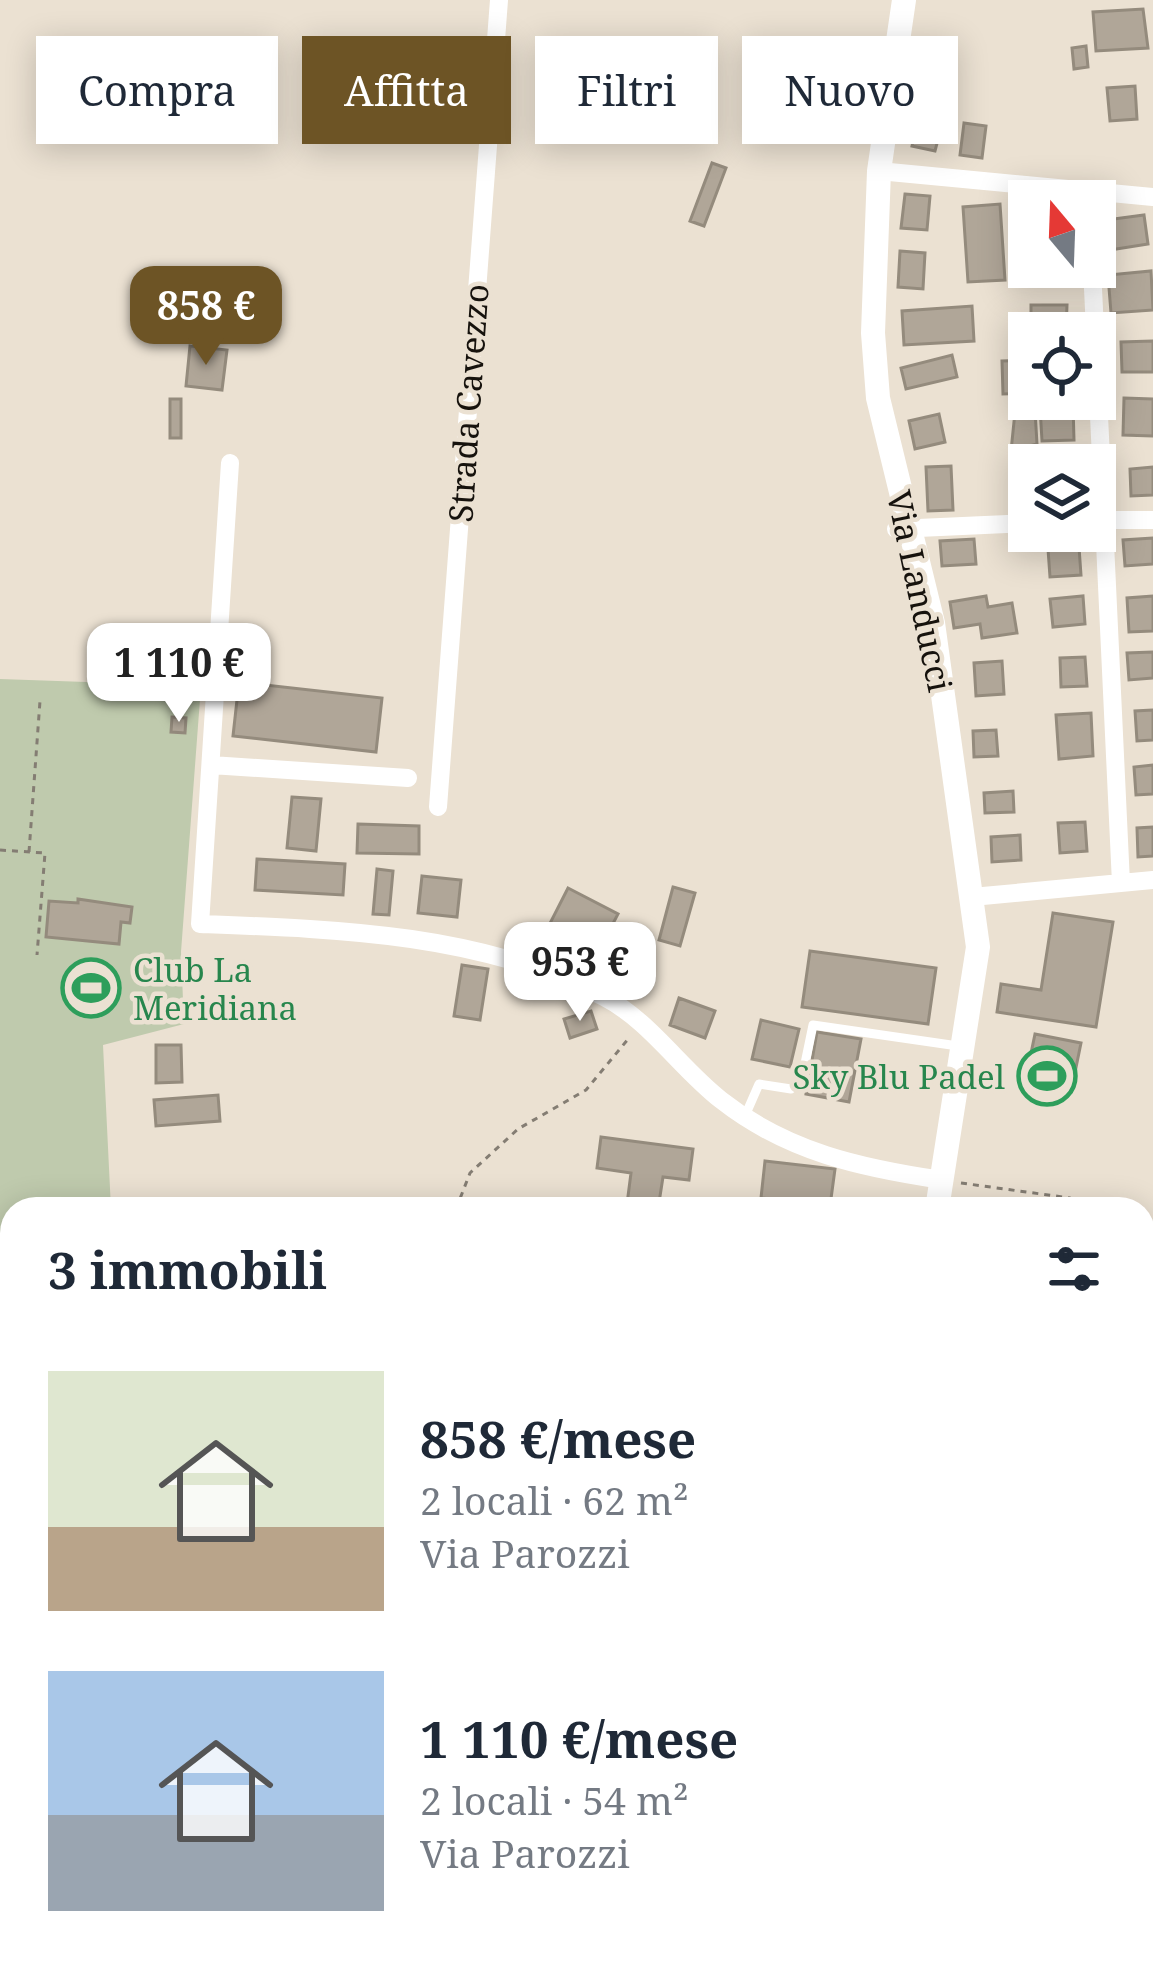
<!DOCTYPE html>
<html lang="it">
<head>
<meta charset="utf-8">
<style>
	body { margin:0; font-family:"Noto Serif",serif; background:#f2f2f3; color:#1f2937; height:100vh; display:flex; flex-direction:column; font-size:45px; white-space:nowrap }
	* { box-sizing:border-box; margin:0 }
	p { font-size:39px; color:#747a83 }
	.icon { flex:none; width:66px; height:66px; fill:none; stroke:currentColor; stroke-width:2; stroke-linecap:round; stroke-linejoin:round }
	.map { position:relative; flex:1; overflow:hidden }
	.side { position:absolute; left:0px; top:1197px; width:1155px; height:768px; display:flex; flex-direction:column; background:#fff; border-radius:36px 36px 0 0; box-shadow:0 6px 30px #0003 }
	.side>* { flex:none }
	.banner { position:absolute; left:36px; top:36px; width:1083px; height:108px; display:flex; gap:24px }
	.needle { width:78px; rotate:341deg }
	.tools { position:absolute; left:1008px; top:180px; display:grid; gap:24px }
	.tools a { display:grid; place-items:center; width:108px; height:108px; border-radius:0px; background:#fff; box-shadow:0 6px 30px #0003; font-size:60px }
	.price { position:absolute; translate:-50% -102px; padding:0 27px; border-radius:24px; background:#fff; color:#222; font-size:39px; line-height:78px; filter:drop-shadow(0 3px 6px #0008) }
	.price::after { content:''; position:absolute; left:50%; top:72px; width:36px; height:27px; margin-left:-18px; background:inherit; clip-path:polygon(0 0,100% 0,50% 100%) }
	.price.selected { background:#6d5425; color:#fff }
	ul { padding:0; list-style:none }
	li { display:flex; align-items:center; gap:36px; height:300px; padding:0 48px }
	li span { display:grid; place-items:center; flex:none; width:336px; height:240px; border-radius:0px; color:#555 }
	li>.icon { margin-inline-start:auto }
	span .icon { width:144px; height:144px; fill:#fffc; stroke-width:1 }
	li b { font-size:51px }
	h2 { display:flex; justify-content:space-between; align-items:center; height:144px; padding:0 48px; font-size:51px }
	.pill { padding:0 42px; border-radius:0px; background:#fff; box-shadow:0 6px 30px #0003; font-size:42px; line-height:108px }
	.pill.selected { background:#6d5425; color:#fff }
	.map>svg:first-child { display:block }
</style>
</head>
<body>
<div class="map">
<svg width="1153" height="1965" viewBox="0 0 1153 1965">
	<rect width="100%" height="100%" fill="#ebe1d2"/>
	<path fill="#bfcaad" d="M0,679L201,686L181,952L184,1024L103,1045L111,1209H12V1285L0,1286Z"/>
	<path fill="#b0a698" stroke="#948b7d" stroke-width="3" d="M1143,9L1148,48L1096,51L1093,12Z
		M1086,46L1088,67L1074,69L1072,48Z
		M1135,86L1137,119L1110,121L1107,88Z
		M917,123L941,128L935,151L912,146Z
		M964,123L986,126L982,158L960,155Z
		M712,163L726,168L704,226L690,221Z
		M905,194L930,196L927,230L901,228Z
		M1000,204L1005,280L968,282L963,207Z
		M1144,215L1148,244L1110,250L1106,220Z
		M900,251L925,253L923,289L898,287Z
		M1151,271L1153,310L1111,313L1108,275Z
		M1031,305H1067L1066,333H1031Z
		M972,306L974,341L904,345L902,311Z
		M1153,341V372H1122L1121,342Z
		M190,346L227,350L222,390L186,386Z
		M952,355L957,377L906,389L901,368Z
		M1029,360V393L1003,394L1002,361Z
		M1124,398L1153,399V436L1123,435Z
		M170,399H181V438H170Z
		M1073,405L1074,440L1042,441L1040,407Z
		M1035,410L1037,444L1011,451L1015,412Z
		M939,414L945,442L915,449L909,421Z
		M951,466L953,510L928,511L926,467Z
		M1153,467V495L1131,496L1130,469Z
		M1153,538V564L1125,566L1123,540Z
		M974,539L976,564L942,566L940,541Z
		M1079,547L1081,575L1050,577L1048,549Z
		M986,596L988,607L1012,603L1017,633L982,638L980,624L954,628L950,602Z
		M1083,596L1085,624L1053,627L1050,599Z
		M1153,596V631L1129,632L1127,598Z
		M1153,652V678L1129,680L1127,653Z
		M1085,657L1087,686L1061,687L1060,658Z
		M1002,661L1004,694L976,696L974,663Z
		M239,682L382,698L376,752L233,736Z
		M1153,710V740L1137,741L1135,711Z
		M1091,713L1093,756L1059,759L1056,715Z
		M172,717L186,718L185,733L171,732Z
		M996,730L998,756L974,757L973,731Z
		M1153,765V794L1136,795L1134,767Z
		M1013,791L1014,812L985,813L984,793Z
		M292,797L321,799L316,851L287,848Z
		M1085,822L1087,851L1060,853L1058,823Z
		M358,824L419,826V854L357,853Z
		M1153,827V856L1138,857L1137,828Z
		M1020,835L1021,860L992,862L991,837Z
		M257,859L345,864L343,895L255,890Z
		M377,869L393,871L389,915L373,914Z
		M422,876L461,880L457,917L418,913Z
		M673,887L695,893L680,946L659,940Z
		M568,888L618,914L593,962L543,937Z
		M78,899L132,907L130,923L121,922L119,944L46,937L49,901L78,903Z
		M1053,913L1113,922L1096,1027L997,1012L1001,984L1041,990Z
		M618,930L652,937L645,971L611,964Z
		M810,951L936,968L928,1024L802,1007Z
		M462,965L488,969L480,1020L454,1016Z
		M679,998L715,1011L705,1038L670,1025Z
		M591,1011L597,1029L570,1038L564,1019Z
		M761,1020L799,1029L790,1067L752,1059Z
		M817,1032L861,1039L849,1102L806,1094Z
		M1035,1034L1081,1043L1071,1092L1025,1082Z
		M156,1045H181L182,1082L156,1083Z
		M218,1095L220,1121L156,1126L154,1100Z
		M601,1137L693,1149L689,1180L663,1177L658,1209L627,1204L631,1173L597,1168Z
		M765,1161L835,1169L830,1206L761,1198Z
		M1153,1674V1702L1143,1697Z"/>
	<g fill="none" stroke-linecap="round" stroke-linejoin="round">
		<path stroke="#847d73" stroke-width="3" stroke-dasharray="6 6" stroke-linecap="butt" d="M0,850L45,853L37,955
			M29,852L40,701
			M961,1183L1070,1198L1069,1209
			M456,1209L470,1173L518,1129L586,1090L629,1038
			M1143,1543L1153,1550
			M1143,1578L1153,1565
			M965,1965L966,1953"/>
		<path stroke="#fff" stroke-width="9" d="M745,1116L759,1084L791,1089L802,1078L813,1025L958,1046"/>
		<path stroke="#fff" stroke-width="18" d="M879,171L1153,197
			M1092,267L1121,883
			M230,463L200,924C336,929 481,933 604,997C649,1020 681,1069 721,1100C787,1152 861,1168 942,1180
			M1095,520H1153
			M896,529L1029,523
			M211,765L408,778
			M438,807L499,0
			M972,897L1153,880
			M1143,1329H1153
			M1143,1488L1153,1410
			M1143,1852L1153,1854
			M338,1953V1965"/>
		<path stroke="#fff" stroke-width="24" d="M904,0L879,171L873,333L878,398L933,623L978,947L937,1209
			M1143,1488L1153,1489
			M0,1731H12"/>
		<path stroke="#fff" stroke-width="27" d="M1143,1827L1153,1786
			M1118,1965L1120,1953"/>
		<path stroke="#504a43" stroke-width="4.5" stroke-dasharray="6 12" stroke-linecap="butt" d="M1143,1603L1153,1589
			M995,1965L997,1953"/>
	</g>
	<defs>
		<symbol id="stadium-ring" viewBox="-11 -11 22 22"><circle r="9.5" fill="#ebe1d2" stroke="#2e9e5b" stroke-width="1.5"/><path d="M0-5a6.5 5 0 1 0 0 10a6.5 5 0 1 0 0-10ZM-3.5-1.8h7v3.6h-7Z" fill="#2e9e5b"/></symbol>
	</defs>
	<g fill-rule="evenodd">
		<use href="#stadium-ring" x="58" y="955" width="66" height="66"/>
		<use href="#stadium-ring" x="1014" y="1043" width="66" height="66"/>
	</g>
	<g text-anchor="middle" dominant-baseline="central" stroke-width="9" stroke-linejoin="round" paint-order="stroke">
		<g font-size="33" fill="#16120d" stroke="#ebe1d2">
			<text transform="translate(468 403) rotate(-86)">Strada Cavezzo</text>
			<text transform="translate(920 591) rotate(78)">Via Landucci</text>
		</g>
		<g font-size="33" fill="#27864d" stroke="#ebe1d2" text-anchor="start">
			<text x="133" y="969">Club La<tspan x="133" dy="38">Meridiana</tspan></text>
			<text x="1005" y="1076" text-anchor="end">Sky Blu Padel</text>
		</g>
	</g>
</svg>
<div class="tools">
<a><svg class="needle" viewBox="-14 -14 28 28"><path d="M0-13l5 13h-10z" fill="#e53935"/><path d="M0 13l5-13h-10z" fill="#747a83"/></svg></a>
<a><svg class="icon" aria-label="locate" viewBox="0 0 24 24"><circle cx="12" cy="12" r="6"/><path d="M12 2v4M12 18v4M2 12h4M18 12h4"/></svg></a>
<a><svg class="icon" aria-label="layers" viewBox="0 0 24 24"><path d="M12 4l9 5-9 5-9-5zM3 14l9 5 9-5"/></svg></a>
</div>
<b class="price selected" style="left:206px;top:368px">858 €</b>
<b class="price" style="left:179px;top:725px">1 110 €</b>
<b class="price" style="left:580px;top:1024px">953 €</b>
<div class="banner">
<a class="pill">Compra</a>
<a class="pill selected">Affitta</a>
<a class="pill">Filtri</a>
<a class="pill">Nuovo</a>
</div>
<section class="side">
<h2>3 immobili<svg class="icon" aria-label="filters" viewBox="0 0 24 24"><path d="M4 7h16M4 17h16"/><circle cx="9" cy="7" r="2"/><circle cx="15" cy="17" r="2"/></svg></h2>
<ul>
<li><span style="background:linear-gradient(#dfe7d0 65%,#b9a48a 0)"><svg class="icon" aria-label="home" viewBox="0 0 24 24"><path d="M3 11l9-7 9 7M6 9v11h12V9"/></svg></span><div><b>858 €/mese</b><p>2 locali · 62 m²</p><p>Via Parozzi</p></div></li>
<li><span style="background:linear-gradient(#a9c7e8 60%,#9aa5b1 0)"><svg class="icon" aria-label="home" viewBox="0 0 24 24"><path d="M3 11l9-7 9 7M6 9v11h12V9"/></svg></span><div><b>1 110 €/mese</b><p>2 locali · 54 m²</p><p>Via Parozzi</p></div></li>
</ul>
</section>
</div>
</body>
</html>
